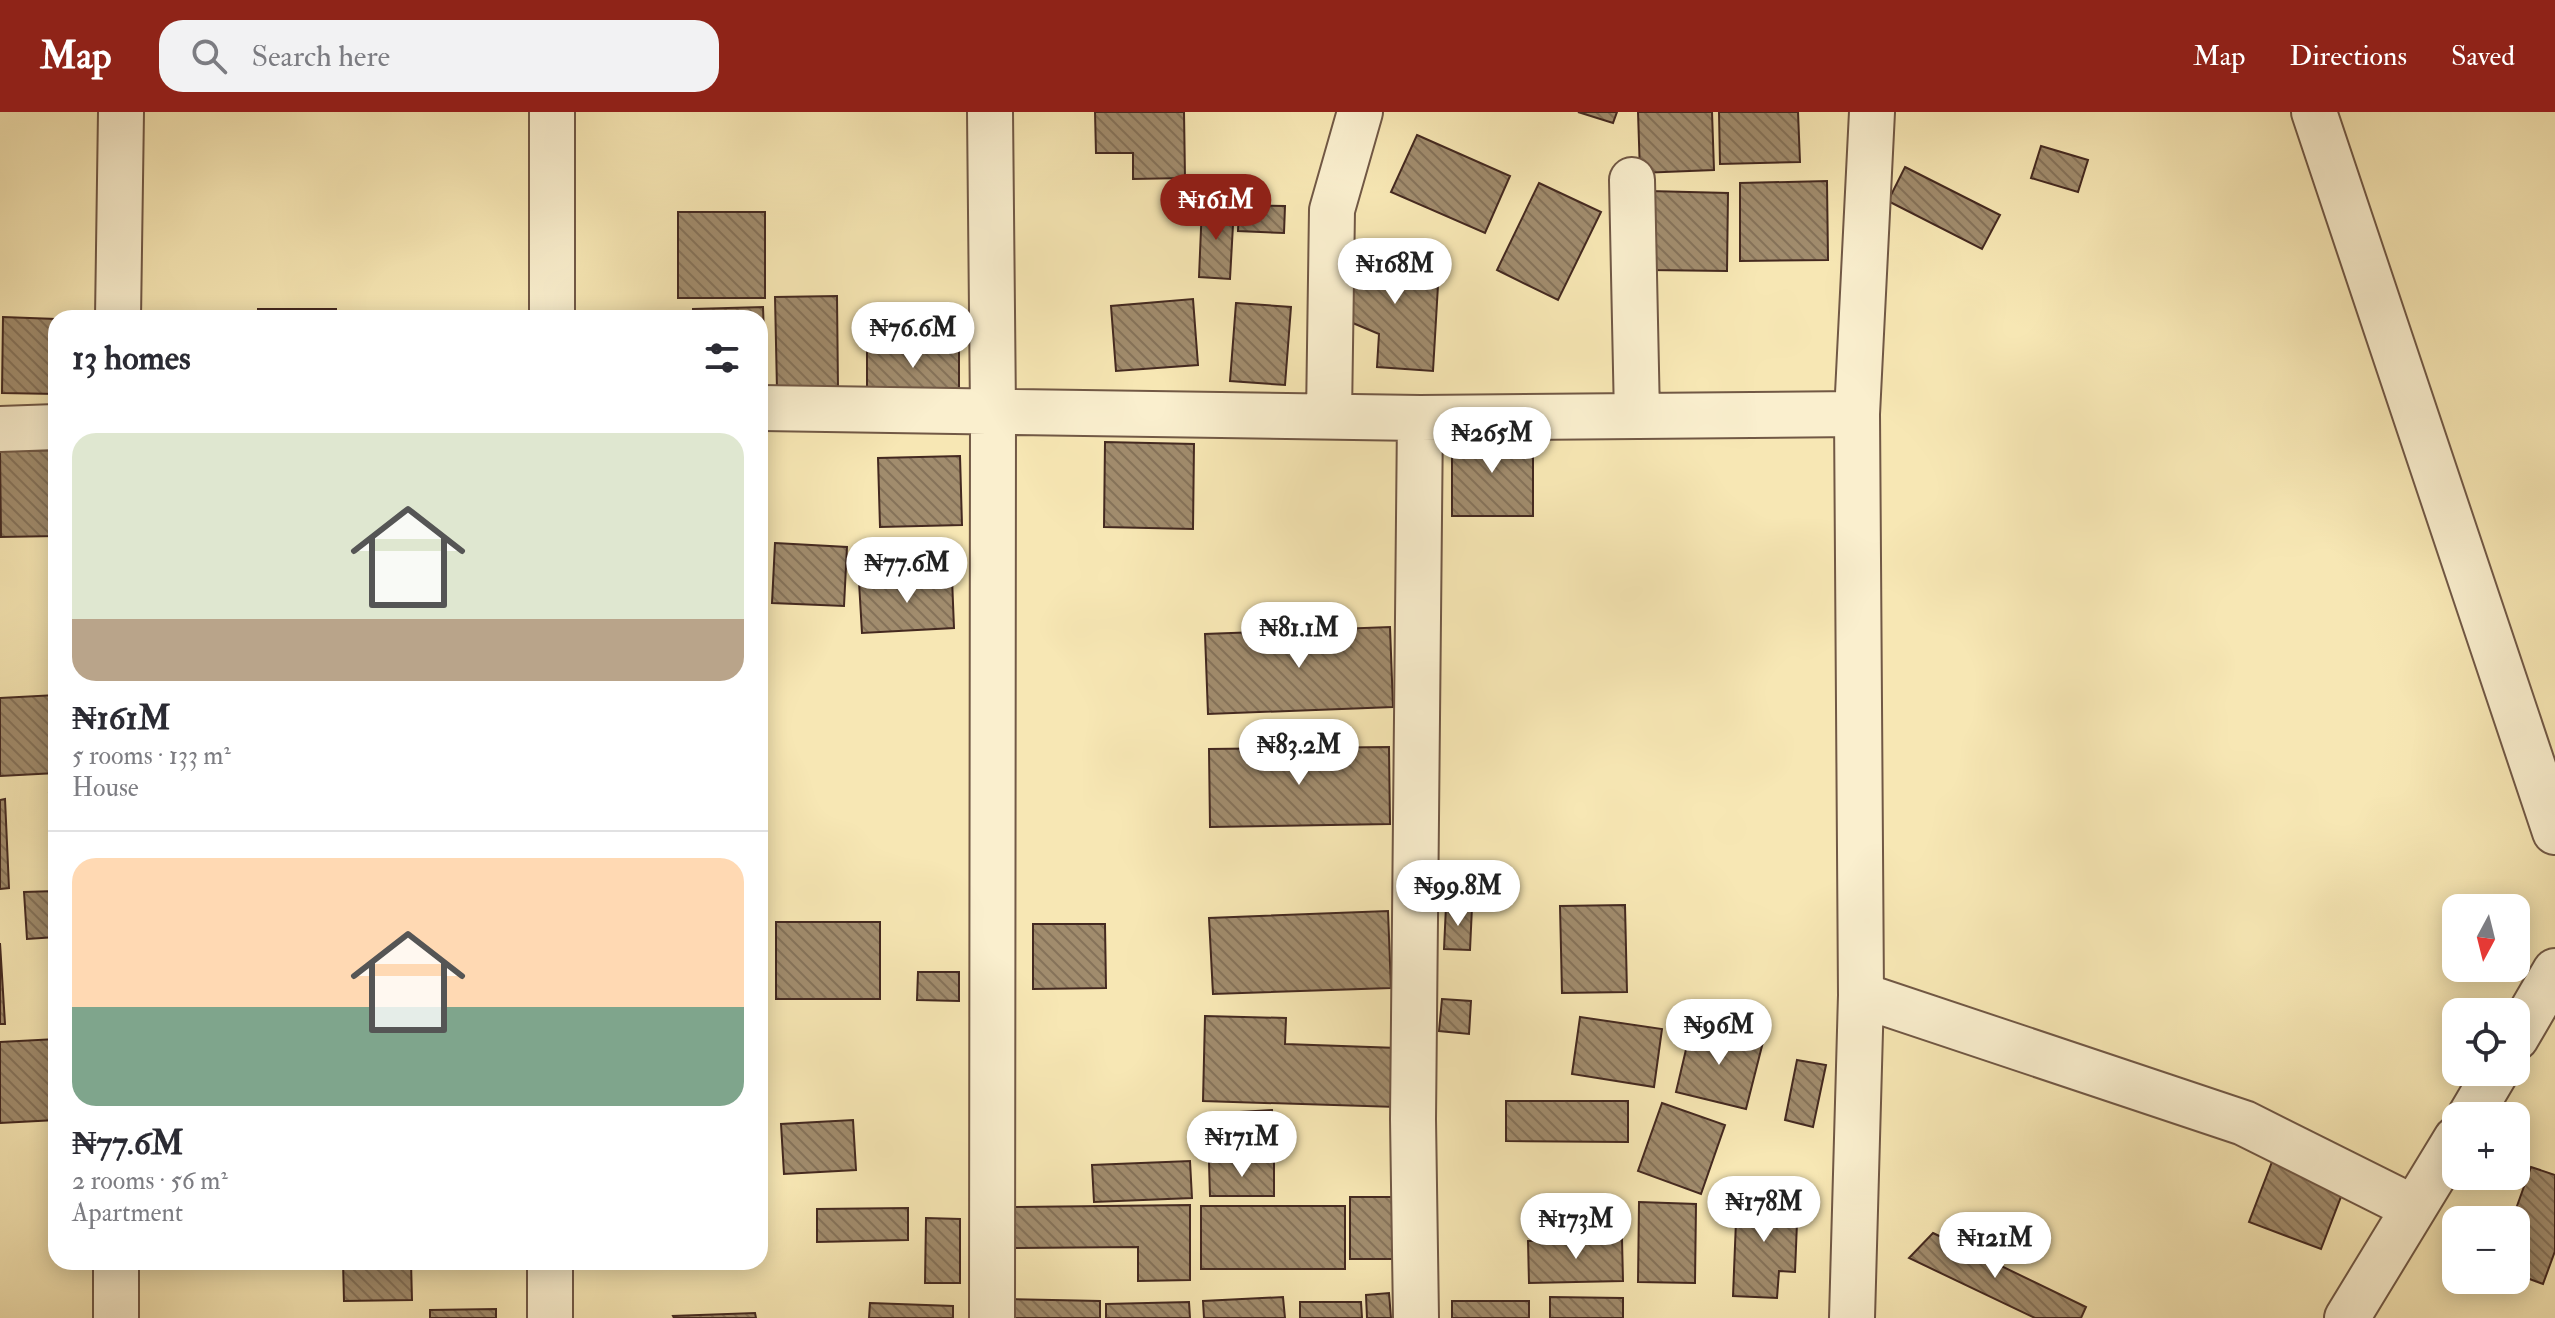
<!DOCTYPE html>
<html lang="en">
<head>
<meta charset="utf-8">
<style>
	body { margin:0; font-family:"IM FELL Double Pica",serif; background:#f2f2f3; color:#2b2b33; height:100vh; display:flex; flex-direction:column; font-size:30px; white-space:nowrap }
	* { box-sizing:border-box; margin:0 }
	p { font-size:26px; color:#7c7c81 }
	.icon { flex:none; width:44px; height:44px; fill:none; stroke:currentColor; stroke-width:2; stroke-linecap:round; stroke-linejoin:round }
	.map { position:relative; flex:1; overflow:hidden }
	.side { position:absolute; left:48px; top:198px; width:720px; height:960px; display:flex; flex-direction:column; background:#fff; border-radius:24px; box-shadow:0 4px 20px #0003 }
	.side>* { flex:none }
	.needle { width:52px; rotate:187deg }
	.controls { position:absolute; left:2442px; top:782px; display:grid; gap:16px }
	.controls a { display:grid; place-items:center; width:88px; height:88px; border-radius:16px; background:#fff; box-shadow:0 4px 20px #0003; font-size:40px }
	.price { position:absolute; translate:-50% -68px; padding:0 18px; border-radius:28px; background:#fff; color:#222; font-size:26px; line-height:52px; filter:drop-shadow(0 2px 4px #0008) }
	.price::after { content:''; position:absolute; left:50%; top:48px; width:24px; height:18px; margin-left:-12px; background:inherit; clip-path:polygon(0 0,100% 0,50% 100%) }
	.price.on { background:#8f2418; color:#fff }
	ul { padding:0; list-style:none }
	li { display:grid; align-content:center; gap:16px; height:424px; padding:0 24px }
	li+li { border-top:2px solid #e1e1e2 }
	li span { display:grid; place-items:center; height:248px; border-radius:24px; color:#555 }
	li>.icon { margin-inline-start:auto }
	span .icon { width:144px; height:144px; fill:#fffc; stroke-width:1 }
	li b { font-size:34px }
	h2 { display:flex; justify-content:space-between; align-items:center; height:96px; padding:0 24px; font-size:34px }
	header { display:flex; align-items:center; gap:48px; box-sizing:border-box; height:112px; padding:0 40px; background:#8f2418; color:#fff }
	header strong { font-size:38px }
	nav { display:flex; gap:44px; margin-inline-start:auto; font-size:28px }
	.search { width:560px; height:72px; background:#f2f2f3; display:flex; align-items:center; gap:20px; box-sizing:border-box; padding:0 28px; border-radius:24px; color:#7c7c81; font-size:30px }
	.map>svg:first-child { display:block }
</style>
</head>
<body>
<header>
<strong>Map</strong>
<div class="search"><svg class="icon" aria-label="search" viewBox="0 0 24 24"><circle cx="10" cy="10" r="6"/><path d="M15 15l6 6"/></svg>Search here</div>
<nav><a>Map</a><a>Directions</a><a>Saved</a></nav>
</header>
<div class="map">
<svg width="2555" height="1206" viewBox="0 0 2555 1206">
	<defs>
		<pattern id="building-back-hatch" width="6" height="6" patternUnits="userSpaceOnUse" patternTransform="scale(2)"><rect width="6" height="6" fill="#a18c6d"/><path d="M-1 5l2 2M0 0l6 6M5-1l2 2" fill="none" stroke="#857259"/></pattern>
	</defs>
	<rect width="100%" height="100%" fill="#f7e7b4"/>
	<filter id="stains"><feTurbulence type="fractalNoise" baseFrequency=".0025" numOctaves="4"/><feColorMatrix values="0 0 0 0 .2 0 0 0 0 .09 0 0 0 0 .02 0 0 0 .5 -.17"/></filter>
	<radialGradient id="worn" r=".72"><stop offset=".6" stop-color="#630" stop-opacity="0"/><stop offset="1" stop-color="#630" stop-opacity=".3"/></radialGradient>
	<path fill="url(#building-back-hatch)" stroke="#442920" stroke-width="2" d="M1095,0H1184L1185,66L1133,67V41H1096Z
		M1578,0H1617L1613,11Z
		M1638,0H1712L1714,58L1640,61Z
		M1719,0H1798L1800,50L1720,52Z
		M1417,23L1510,64L1485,121L1391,80Z
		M2041,34L2088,48L2078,80L2031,66Z
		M1905,55L2000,103L1982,137L1888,89Z
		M1827,69L1828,148L1740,149V71Z
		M1539,71L1601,100L1558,188L1497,158Z
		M1649,79L1728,81L1727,159L1648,158Z
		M1202,93L1234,95L1230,167L1199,165Z
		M1239,93L1285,94L1284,121L1238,119Z
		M678,100H765V186H678Z
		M1351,128L1439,156L1433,259L1377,255L1379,222L1348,209Z
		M837,184L838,277L777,278L775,185Z
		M1193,187L1198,253L1116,259L1111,194Z
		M1236,191L1291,195L1285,273L1230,269Z
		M763,195L766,279H760V206H693V197Z
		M258,197H336V206H258Z
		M3,205L56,207V282L2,281Z
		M867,237L959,239V279L867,277Z
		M1452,322H1533V404H1452Z
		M1105,330L1194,332L1193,417L1104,415Z
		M56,338V424L1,425L0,339Z
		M960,344L962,413L880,415L878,346Z
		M775,431L847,435L844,494L772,491Z
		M952,466L954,516L862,521L859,470Z
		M1390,515L1393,595L1208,602L1205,522Z
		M56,583V661L0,664V586Z
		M1389,635L1390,712L1210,715L1209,637Z
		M56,680V710L52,711L49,681Z
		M5,687L9,776L0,777V688Z
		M56,779V825L27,827L24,780Z
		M1625,793L1627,880L1562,881L1560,794Z
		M1446,794L1472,795L1470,838L1444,837Z
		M1388,799L1391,876L1213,882L1209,806Z
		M776,810H880V887H776Z
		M1033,812H1105L1106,876L1033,877Z
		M0,831L5,912H0Z
		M918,860H959V889L917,888Z
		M1442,887L1471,889L1469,922L1439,919Z
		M1205,904L1286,906L1285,932L1398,936L1397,995L1203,989Z
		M1580,905L1662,917L1654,975L1572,962Z
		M1692,912L1763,930L1746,997L1676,980Z
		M56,927V1008L0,1011V930Z
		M1797,948L1826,953L1813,1015L1785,1008Z
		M1506,989H1628V1030L1506,1029Z
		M1662,991L1725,1013L1701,1082L1638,1059Z
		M1272,998L1273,1023L1226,1026L1224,1001Z
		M853,1008L856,1058L784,1062L781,1012Z
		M2275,1042L2347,1069L2321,1137L2249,1110Z
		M1190,1049L1192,1086L1094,1090L1092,1053Z
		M1209,1050H1274V1084H1210Z
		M2531,1055L2555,1063V1139L2543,1172L2516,1162V1108H2512Z
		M1737,1084L1798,1086L1795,1160L1779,1159L1777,1186L1733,1184Z
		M1350,1085H1393L1394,1147H1350Z
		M1639,1090L1696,1092L1695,1171L1638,1170Z
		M1190,1093V1168L1138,1169V1135L1009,1136L1008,1095Z
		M1201,1094H1345V1157H1201Z
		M908,1096V1128L817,1130V1097Z
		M926,1106L960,1107V1171H925Z
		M1933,1121L2086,1195L2081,1206H2035L1909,1146Z
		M1622,1127L1623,1169L1529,1171L1528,1129Z
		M343,1150H411L412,1188L344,1189Z
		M1389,1181L1391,1206H1367L1366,1183Z
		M1283,1185L1285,1206H1204L1203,1189Z
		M1550,1185L1623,1186V1206H1550Z
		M1009,1187L1100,1189V1206H1008Z
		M1452,1189H1529V1206H1452Z
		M1189,1190L1190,1206H1106V1192Z
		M1300,1190H1361L1362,1206H1300Z
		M870,1191L953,1194V1206H869Z
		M496,1197V1206H430V1198Z
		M755,1201L756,1206H674L673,1204Z"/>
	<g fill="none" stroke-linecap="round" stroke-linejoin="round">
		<defs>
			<path id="minor" d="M990,0L993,299L992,1206
				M2314,0L2555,720
				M1632,68L1637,304
				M118,206L121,0
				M552,206V0
				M760,296L1420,306L1857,302L1861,883L1852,1206
				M1857,302L1872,0
				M1329,304L1332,98L1360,0
				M0,317L56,315
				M1861,883L2244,1011L2414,1096
				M2516,926L2555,859
				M2470,1004L2496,960
				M116,1150V1206
				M550,1206V1150
				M1416,1206L1413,1007L1420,306
				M2347,1206L2456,1027"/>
		</defs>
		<use href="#minor" stroke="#715845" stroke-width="48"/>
		<use href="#minor" stroke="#faefce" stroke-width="44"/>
	</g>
	<rect width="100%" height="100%" filter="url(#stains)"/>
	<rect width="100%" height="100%" fill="url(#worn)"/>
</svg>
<div class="controls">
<a><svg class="needle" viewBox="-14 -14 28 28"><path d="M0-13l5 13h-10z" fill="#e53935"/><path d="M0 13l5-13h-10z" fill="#7c7c81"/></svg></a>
<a><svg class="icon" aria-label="locate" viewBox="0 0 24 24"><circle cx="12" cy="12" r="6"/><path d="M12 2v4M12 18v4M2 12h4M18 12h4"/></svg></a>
<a>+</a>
<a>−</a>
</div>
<b class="price on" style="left:1216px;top:130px">₦161M</b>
<b class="price" style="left:1395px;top:194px">₦168M</b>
<b class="price" style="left:913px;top:258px">₦76.6M</b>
<b class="price" style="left:1492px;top:363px">₦265M</b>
<b class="price" style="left:907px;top:493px">₦77.6M</b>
<b class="price" style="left:1299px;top:558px">₦81.1M</b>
<b class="price" style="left:1299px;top:675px">₦83.2M</b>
<b class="price" style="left:1458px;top:816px">₦99.8M</b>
<b class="price" style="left:1719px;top:955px">₦96M</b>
<b class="price" style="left:1242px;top:1067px">₦171M</b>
<b class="price" style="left:1764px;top:1132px">₦178M</b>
<b class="price" style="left:1576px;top:1149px">₦173M</b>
<b class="price" style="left:1995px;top:1168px">₦121M</b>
<section class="side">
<h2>13 homes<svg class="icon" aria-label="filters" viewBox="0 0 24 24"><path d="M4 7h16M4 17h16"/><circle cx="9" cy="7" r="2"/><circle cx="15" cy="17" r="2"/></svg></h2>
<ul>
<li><span style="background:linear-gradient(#dfe7d0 75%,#b9a48a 0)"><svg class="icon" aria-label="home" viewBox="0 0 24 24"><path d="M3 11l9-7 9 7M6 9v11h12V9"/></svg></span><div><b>₦161M</b><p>5 rooms · 133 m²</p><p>House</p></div></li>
<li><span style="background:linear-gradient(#ffd9b3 60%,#7fa58c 0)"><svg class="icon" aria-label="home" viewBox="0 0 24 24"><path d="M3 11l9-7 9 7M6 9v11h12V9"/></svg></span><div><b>₦77.6M</b><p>2 rooms · 56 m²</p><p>Apartment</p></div></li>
</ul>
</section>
</div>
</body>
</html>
